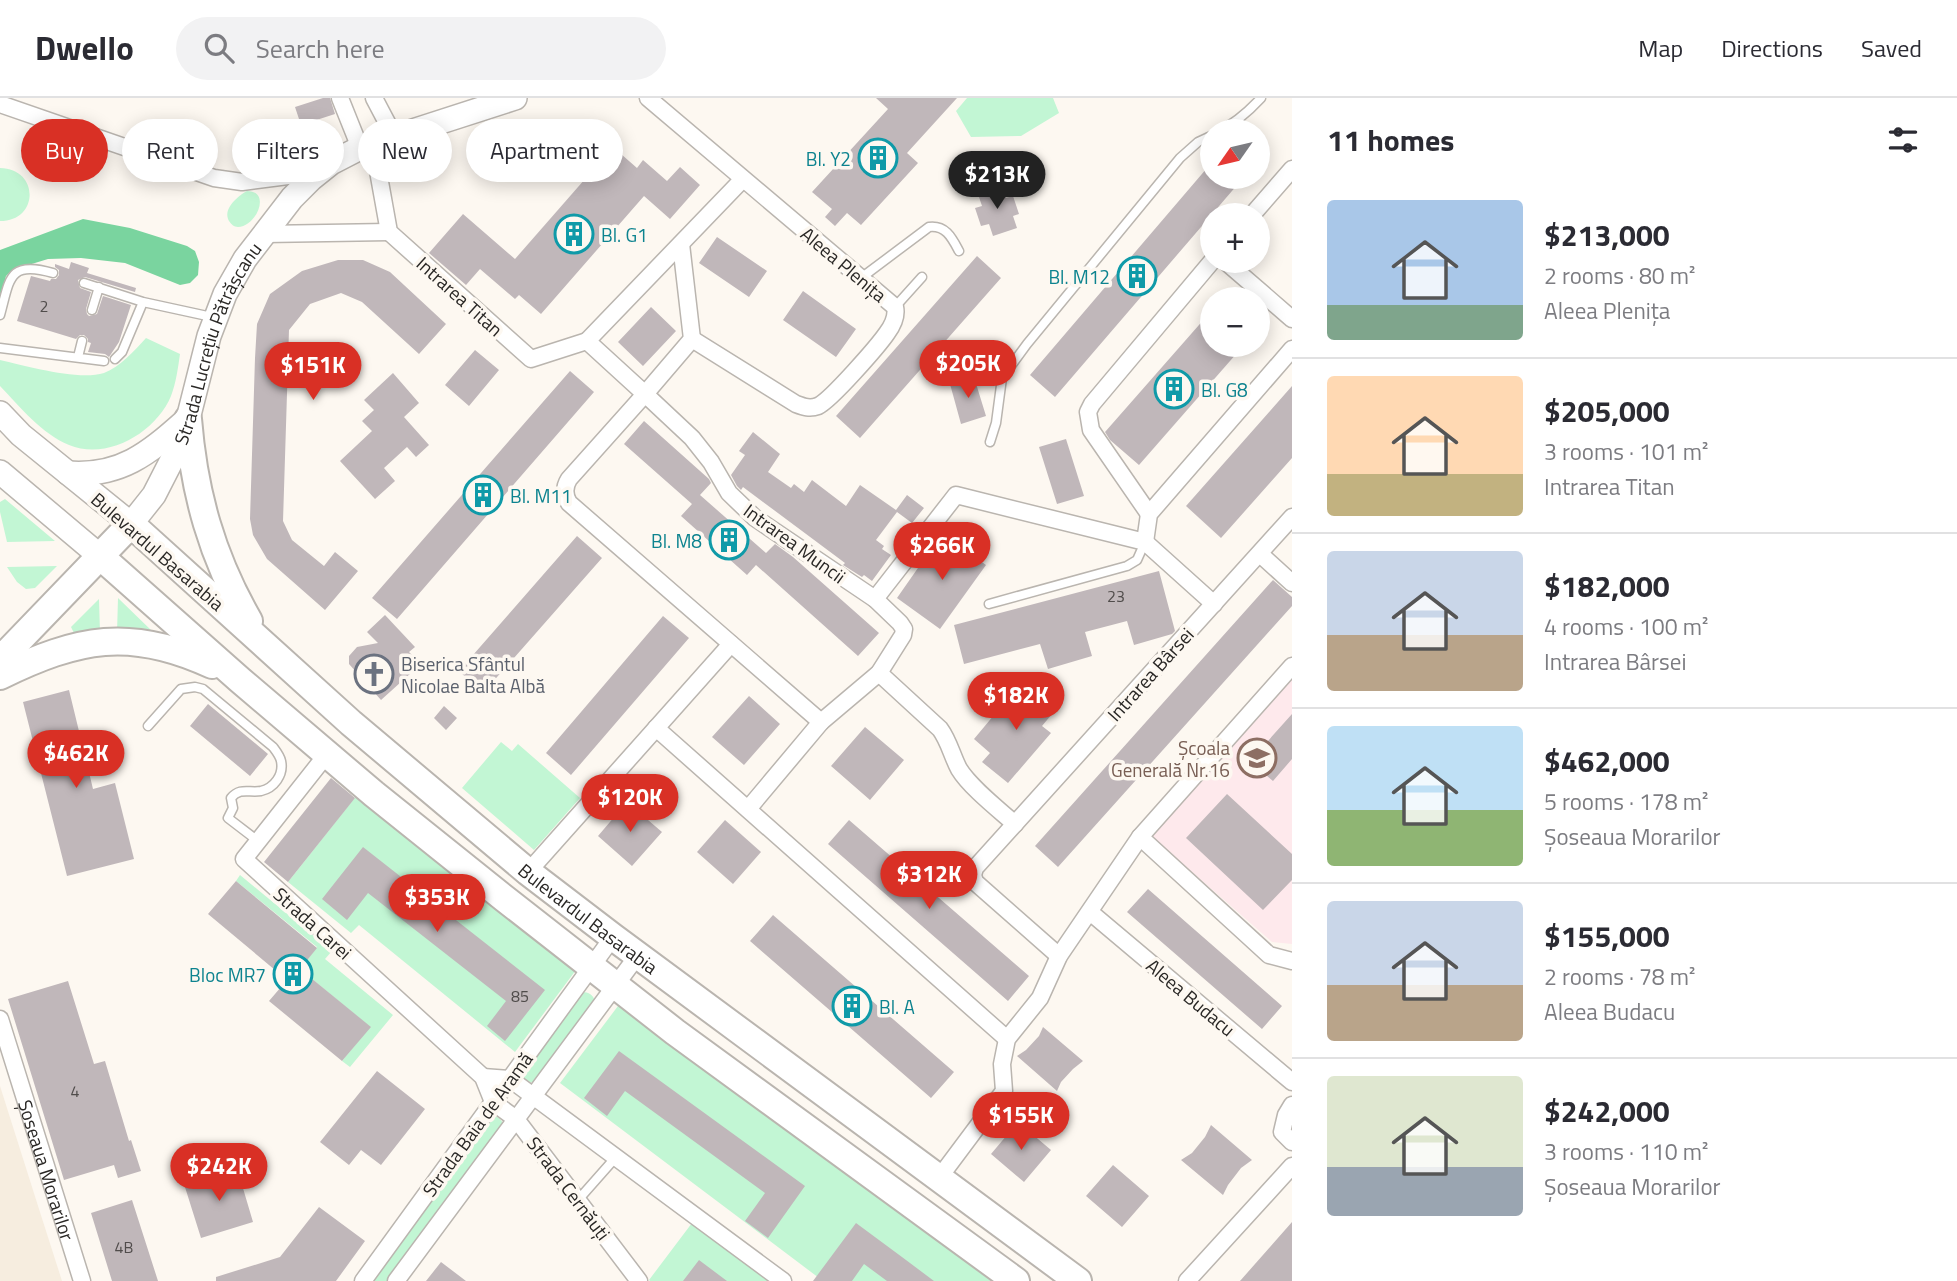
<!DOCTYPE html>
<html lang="en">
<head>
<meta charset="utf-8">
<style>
	body { margin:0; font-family:"Titillium Web",sans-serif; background:#f2f2f3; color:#2b2b33; height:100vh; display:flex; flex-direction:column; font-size:26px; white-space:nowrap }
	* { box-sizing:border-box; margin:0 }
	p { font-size:23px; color:#7c7c81 }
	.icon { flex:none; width:38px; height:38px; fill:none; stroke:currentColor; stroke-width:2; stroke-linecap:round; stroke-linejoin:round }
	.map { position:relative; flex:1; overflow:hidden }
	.sheet { display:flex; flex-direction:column; background:#fff; width:665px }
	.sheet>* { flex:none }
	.banner { position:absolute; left:21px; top:21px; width:665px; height:63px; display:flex; gap:14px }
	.needle { width:46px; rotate:236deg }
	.tools { position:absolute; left:1200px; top:21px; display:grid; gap:14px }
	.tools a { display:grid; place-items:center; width:70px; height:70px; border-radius:50%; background:#fff; box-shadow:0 4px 18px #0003; font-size:35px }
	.price { position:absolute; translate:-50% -60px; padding:0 16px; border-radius:24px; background:#d93025; color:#fff; font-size:23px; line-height:46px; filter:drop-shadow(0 2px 4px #0008) }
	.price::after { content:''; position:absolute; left:50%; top:42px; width:21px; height:16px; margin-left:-10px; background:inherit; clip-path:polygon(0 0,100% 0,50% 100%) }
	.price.selected { background:#222; color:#fff }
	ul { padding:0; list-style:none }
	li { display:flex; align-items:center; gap:21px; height:175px; padding:0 35px }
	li+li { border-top:2px solid #e1e1e2 }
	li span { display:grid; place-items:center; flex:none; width:196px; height:140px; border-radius:7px; color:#555 }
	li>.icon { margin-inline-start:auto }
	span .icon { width:84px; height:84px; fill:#fffc; stroke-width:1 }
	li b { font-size:30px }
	h2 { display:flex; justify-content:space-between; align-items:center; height:84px; padding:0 35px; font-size:30px }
	.tag { padding:0 24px; border-radius:32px; background:#fff; box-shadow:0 4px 18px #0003; font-size:24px; line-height:63px }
	.tag.selected { background:#d93025; color:#fff }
	header { display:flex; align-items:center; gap:42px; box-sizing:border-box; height:98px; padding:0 35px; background:#fff; border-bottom:2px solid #e1e1e2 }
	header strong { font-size:33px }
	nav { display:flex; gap:38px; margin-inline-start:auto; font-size:24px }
	.search { width:490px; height:63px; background:#f2f2f3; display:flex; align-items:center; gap:18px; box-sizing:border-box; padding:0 24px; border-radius:38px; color:#7c7c81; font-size:26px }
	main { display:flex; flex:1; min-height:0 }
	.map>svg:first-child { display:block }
</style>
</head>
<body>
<header>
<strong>Dwello</strong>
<div class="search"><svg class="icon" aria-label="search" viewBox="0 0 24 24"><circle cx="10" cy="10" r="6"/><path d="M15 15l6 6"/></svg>Search here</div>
<nav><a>Map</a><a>Directions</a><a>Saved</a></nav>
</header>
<main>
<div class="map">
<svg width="1292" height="1183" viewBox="0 0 1292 1183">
	<rect width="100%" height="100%" fill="#fdf8f1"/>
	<path fill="#f6eddf" d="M0,988L39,1111L62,1183H0Z"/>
	<path fill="#fee9ec" d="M1292,581V846L1272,844L1152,739Z"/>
	<path fill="#c2f6d4" d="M967,0H1053L1059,15L1021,38L971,39L956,13Z
		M0,70C40,71 39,123 0,123Z
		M247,93C272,93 256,129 238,129C234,129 231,126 229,123C222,111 238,98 247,93Z
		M146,240L180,256C178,270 176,285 171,298C156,334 108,363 69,347C42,336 20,309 0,288V262C27,268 78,283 104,275C120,269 135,252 146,240Z
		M5,401L55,443L7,444L0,414V404Z
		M57,468L35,490L26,491L17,484L7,469Z
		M118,500L153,534L117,535Z
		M99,501L100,535L79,540L74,535L71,529Z
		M501,644L512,653L518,646L580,700L534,752L462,690Z
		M357,697L576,872L515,954L359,827L351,835L288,784Z
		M240,777L332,853L325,861L393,917L350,969L342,963L370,929L300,871L317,849L236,783Z
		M582,894C589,894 593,897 595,903L535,985C528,984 524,982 522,975Z
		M621,904L991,1183H823L560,985Z
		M491,1018C498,1018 501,1021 504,1027L393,1183H368Z
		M692,1125L768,1183H650L649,1182Z"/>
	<path fill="#7ad49f" d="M83,121L130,130L187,148L195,153L199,164L198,177L190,185L180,187L125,165L81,160L48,161L12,172L6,178L0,201V152Z"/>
	<path fill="#c0b7ba" d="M323,0H330L335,16L301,27L295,9Z
		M876,0H957L907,55L918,65L861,127L847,115L835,128L825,119L832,111L812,94L888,11Z
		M613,49L637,70L643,62L667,83L680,69L700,87L670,121L644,98L541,216L519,197L515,201L480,171L466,187L429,155L463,116L515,161Z
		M1213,63V79H1244L1055,299L1030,277Z
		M1003,88L1006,100L1013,98L1019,116L1013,118L1017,130L993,138L989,126L981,128L975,110L982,108L978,96Z
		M717,139L767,173L749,199L699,165Z
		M977,158L1001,180L860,340L836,318Z
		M338,162H363L390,174L446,226L419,256L362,204L341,195L310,206L289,232L283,423L292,442L324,468L335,454L358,473L325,512L267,461L253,437L250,421L255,260L257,226L270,196L302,173Z
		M71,164L89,170L87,175L136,190L135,194L85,179L78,182L80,190L91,194L86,211L87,216L89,218L97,216L103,198L131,207L119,244L109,259L105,256L88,254L91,245L88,244V241L84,237H80L76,241L17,223L31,178L50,183L51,181H56L59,177V172L55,169V166L69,171Z
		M803,193L856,231L836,259L783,222Z
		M651,209L676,233L643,268L618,244Z
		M1213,211V247H1244L1139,367L1110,342L1105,334Z
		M475,252L499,272L469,308L445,287Z
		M570,273L594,294L397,521L372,500Z
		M393,275L419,305L404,319L429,347L416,359L407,349L384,370L395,383L375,401L340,363L372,333L362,323L374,312L364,302Z
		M974,279L986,318L961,326L950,286Z
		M1292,288V360L1221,440L1186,408Z
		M644,323L709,381L711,385L700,397L766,455L775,446L793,459L879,535L858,558L756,467L747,477L681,418L692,406L624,346Z
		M753,334L780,356L768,374L791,390L794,386L804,394L812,382L846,408L860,387L896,412L907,397L924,410L912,425L897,414L876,442L884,448L882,451L891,457L872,483L864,477L862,479L843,467L845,465L743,389L741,392L737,388L731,377L745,357L739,353Z
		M1066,341L1084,398L1057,406L1039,349Z
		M577,438L602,460L483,595L459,573Z
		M946,438L986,467L940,531L897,500L927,457L930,460Z
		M1159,473L1175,533L1172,536L1134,547L1127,523L1085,534L1092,558L1048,571L1040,546L964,566L954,527Z
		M1273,482L1292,499V508L1058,769L1035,748Z
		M385,517L415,549L409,554L421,566L381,602L349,566V558L357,549L378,545L367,534Z
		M663,518L689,540L571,677L546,655Z
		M1019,587L1027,595L1032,589L1057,610L1042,628L1051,635L1008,685L982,664L990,655L974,641Z
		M69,592L93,691L115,685L134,761L67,778L23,604Z
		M749,598L780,626L744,667L712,639Z
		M208,606L268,656L250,678L190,628Z
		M444,608L457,620L446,632L434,620Z
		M1292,616V661L1273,683L1250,663Z
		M865,629L904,662L870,702L831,668Z
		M331,680L355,700L288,784L264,764Z
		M1227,696L1292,756V782L1263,812L1186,740Z
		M627,704L662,734L632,768L598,738Z
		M725,722L761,754L733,786L697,754Z
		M849,722L1029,878L1008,903L828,746Z
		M363,749L545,892L505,943L487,928L506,903L368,795L347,822L322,801Z
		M236,783L317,850L300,871L371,929L342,963L269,903L287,882L208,816Z
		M1148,791L1282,908L1262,931L1127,814Z
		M773,817L954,974L931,1000L750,843Z
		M68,883L94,966L105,963L129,1043L131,1042L141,1073L118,1080L114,1067L64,1082L8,901Z
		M1043,929L1083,963L1073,971L1061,984L1057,993L1017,958L1026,952L1039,938Z
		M619,953L805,1088L768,1140L745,1123L765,1095L625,993L607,1018L584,1000Z
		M377,973L425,1011L381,1067L361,1052L349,1067L320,1044Z
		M1018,1024L1051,1052L1024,1084L991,1056Z
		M1211,1027L1252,1062L1241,1070L1228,1087L1223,1097L1181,1062L1192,1055L1205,1039Z
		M1113,1067L1149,1098L1122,1129L1086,1098Z
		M237,1070L253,1124L201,1140L184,1086Z
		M132,1102L158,1183H112L91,1115Z
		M319,1109L365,1143L336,1183H216V1179L280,1159Z
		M1292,1124V1183H1240Z
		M856,1125L906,1162L934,1183H887L864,1166L852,1183H813Z
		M699,1162L727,1183H683Z
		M441,1164L466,1183H426Z"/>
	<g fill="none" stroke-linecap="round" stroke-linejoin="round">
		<defs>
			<path id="lane" d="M1219,33C1236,25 1248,14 1261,0
				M861,180L929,129C946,127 952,140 959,153
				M84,185L143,204L212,219
				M895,209L922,179
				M92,212L99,189
				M0,217C10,181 8,162 53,175
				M0,250L104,263
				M78,259L82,243
				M115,261L122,254L143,204
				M990,344L996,325L1002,280L1027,246L1180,60L1198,44L1213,37
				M989,506L1127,468L1137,462L1145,444
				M148,628L181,591L195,589L203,591L273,649C276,653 280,658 281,663C284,677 274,690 261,693C249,695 240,689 231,700L233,710L228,720L258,743
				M578,1102L616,1059"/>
			<g id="street">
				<path d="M340,0L360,50"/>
				<path d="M374,0L394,38"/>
				<path d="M648,0L895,209C897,218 893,227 887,235C878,248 831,302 818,308C810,311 804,309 796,306L692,241"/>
				<path d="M0,6L214,80L242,84L319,74"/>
				<path d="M373,45L389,134L531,261L587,243L645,296L692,241L681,146"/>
				<path d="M1252,117L1292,71"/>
				<path d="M264,136L389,134"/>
				<path d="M1225,163L1292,221"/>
				<path d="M587,243L743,81"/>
				<path d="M645,296L692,340L711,364L729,395L755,420L875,501L900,525L904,531L903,537L879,575L821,624L569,405C564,397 564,389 569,381Z"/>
				<path d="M1149,416L1091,332L1088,314L1092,306L1213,162"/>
				<path d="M1145,444L1149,416L1292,251"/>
				<path d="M1260,456L1292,485"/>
				<path d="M875,501L956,397L1145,444L1214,506"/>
				<path d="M879,575L940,631C949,643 952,658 959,671C970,689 998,711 1015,726"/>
				<path d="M656,630L1007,941"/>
				<path d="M327,656L244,761L483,979L493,1004L516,1021L639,1183"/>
				<path d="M748,711L821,624"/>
				<path d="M1140,739L1269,857L1292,863"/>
				<path d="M528,774L731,546"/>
				<path d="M1090,814L1292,984"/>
				<path d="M1059,858L975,784L973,777L975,770L1292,419"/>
				<path id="s1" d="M0,921L82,1183"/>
				<path d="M483,979L510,981L783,1183"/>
				<path d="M1292,1007L1286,1017L1282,1034L1292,1044"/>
				<path d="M939,1080L1004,993L1002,966L1007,941L1040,900L1059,858L1140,739L1292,568"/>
				<path d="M363,1183L613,839"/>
				<path d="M396,1183L638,857"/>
				<path d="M1187,1183L1292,1068"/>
			</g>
			<g id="secondary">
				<path id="s2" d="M0,315L21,337L131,426L154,397L176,354L188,321L209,238L225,196L245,161L292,100L311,81L331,65L360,50L515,0"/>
				<path d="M0,374L101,459"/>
				<path d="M68,375C120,379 148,356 185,323"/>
			</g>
			<g id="primary">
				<path d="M188,321C194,395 212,459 249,523"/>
				<path d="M101,459L240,582L374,696L505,801L675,934L1016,1183"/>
				<path id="s3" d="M0,562L131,426L351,625L528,774L613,839L1078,1183"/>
				<path d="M0,578C78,540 130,529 212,567"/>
			</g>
		</defs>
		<use href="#lane" stroke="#bab5af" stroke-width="11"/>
		<use href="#street" stroke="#bab5af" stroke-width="19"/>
		<use href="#secondary" stroke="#bab5af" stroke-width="26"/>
		<use href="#primary" stroke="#bab5af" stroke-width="30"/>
		<use href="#lane" stroke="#fff" stroke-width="8"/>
		<use href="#street" stroke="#fff" stroke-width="16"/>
		<use href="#secondary" stroke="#fff" stroke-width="23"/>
		<use href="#primary" stroke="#fff" stroke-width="26"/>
	</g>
	<defs>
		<symbol id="building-ring" viewBox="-11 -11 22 22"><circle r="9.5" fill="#fdf8f1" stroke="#0f9aa8" stroke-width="1.5"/><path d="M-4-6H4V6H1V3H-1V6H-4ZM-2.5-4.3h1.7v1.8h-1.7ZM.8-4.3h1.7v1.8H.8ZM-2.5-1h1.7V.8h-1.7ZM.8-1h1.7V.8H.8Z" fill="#0f9aa8"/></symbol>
		<symbol id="church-ring" viewBox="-11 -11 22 22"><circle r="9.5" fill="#fdf8f1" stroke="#6b7280" stroke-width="1.5"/><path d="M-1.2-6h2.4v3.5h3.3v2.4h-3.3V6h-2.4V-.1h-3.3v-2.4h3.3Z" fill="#6b7280"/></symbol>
		<symbol id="school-ring" viewBox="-11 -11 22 22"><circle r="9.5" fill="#fdf8f1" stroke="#8d6e63" stroke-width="1.5"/><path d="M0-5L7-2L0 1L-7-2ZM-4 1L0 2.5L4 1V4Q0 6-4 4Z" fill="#8d6e63"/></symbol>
	</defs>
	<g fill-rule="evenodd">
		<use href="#building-ring" x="856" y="38" width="44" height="44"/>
		<use href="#building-ring" x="552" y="114" width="44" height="44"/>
		<use href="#building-ring" x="1115" y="156" width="44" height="44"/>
		<use href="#building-ring" x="1152" y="269" width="44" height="44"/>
		<use href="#building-ring" x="461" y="375" width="44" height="44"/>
		<use href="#building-ring" x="707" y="420" width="44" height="44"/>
		<use href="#church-ring" x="352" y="554" width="44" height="44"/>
		<use href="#school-ring" x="1235" y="638" width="44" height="44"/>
		<use href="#building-ring" x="271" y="854" width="44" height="44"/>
		<use href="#building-ring" x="830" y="886" width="44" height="44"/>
	</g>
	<g text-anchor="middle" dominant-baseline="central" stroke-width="7" stroke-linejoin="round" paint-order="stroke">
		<g font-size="16" fill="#504c4b">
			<text x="44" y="208">2</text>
			<text x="1116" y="498">23</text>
			<text x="520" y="898">85</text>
			<text x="75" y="993">4</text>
			<text x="124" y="1149">4B</text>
		</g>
		<g font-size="19" fill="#0d838f" stroke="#fdf8f1" text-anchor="end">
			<text x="851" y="60">Bl. Y2</text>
			<text x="601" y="136" text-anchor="start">Bl. G1</text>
			<text x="1110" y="178">Bl. M12</text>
			<text x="1201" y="291" text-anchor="start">Bl. G8</text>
			<text x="510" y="397" text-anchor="start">Bl. M11</text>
			<text x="702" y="442">Bl. M8</text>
			<text x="266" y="876">Bloc MR7</text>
			<text x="879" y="908" text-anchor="start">Bl. A</text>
		</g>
		<g font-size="19" fill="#2a2826" stroke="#fdf8f1">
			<text transform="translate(844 166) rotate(40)">Aleea Plenița</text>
			<text transform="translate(460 198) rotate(42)">Intrarea Titan</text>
			<text stroke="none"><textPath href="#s2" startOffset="374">Strada Lucrețiu Pătrășcanu</textPath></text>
			<text transform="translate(795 445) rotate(36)">Intrarea Muncii</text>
			<text transform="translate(158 453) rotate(41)">Bulevardul Basarabia</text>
			<text transform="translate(1150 576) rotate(-48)">Intrarea Bârsei</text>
			<text stroke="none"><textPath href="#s3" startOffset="793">Bulevardul Basarabia</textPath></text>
			<text transform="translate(313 825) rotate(42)">Strada Carei</text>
			<text transform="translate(1191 899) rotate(40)">Aleea Budacu</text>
			<text transform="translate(477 1026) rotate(-54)">Strada Baia de Aramă</text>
			<text stroke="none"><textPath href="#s1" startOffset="158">Șoseaua Morarilor</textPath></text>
			<text transform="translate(569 1090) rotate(53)">Strada Cernăuți</text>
		</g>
		<g font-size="19" fill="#5b616d" stroke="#fdf8f1" text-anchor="start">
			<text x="401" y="565">Biserica Sfântul<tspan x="401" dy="22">Nicolae Balta Albă</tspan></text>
		</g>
		<g font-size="19" fill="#785e54" stroke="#fdf8f1" text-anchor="end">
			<text x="1230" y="649">Școala<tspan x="1230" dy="22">Generală Nr.16</tspan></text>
		</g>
	</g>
</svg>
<div class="tools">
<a><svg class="needle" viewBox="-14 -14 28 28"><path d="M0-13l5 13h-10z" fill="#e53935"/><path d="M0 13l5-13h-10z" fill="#7c7c81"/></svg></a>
<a>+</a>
<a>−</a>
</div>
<b class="price selected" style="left:997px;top:113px">$213K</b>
<b class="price" style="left:968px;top:302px">$205K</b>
<b class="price" style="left:313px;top:304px">$151K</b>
<b class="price" style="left:942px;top:484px">$266K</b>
<b class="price" style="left:1016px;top:634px">$182K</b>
<b class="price" style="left:76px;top:692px">$462K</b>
<b class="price" style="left:630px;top:736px">$120K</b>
<b class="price" style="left:929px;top:813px">$312K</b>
<b class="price" style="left:437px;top:836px">$353K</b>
<b class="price" style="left:1021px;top:1054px">$155K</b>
<b class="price" style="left:219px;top:1105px">$242K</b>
<div class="banner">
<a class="tag selected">Buy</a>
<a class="tag">Rent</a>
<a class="tag">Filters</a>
<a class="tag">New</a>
<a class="tag">Apartment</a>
</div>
</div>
<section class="sheet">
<h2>11 homes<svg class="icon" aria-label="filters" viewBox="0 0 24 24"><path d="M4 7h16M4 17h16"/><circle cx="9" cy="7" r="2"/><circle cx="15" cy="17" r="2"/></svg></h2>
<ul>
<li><span style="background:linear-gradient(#a9c7e8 75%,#7fa58c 0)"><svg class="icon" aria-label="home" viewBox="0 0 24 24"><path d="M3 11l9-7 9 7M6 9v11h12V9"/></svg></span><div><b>$213,000</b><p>2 rooms · 80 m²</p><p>Aleea Plenița</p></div></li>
<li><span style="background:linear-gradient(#ffd9b3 70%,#c2b280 0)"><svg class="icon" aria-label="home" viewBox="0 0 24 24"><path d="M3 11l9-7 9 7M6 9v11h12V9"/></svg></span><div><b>$205,000</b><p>3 rooms · 101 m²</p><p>Intrarea Titan</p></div></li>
<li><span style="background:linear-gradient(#c9d6e8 60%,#b9a48a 0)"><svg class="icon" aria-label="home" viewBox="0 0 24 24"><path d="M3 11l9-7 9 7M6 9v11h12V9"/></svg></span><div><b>$182,000</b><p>4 rooms · 100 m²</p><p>Intrarea Bârsei</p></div></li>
<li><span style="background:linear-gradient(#bfe0f5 60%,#8fb573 0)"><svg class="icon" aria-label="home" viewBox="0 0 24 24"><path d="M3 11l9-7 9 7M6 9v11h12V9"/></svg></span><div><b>$462,000</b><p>5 rooms · 178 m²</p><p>Șoseaua Morarilor</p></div></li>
<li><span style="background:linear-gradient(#c9d6e8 60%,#b9a48a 0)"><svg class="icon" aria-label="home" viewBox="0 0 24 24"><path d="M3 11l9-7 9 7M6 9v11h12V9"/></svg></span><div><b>$155,000</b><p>2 rooms · 78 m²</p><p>Aleea Budacu</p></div></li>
<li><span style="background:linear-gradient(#dfe7d0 65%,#9aa5b1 0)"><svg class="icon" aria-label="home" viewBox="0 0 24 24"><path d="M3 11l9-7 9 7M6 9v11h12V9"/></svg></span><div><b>$242,000</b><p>3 rooms · 110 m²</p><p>Șoseaua Morarilor</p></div></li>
</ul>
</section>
</main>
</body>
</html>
